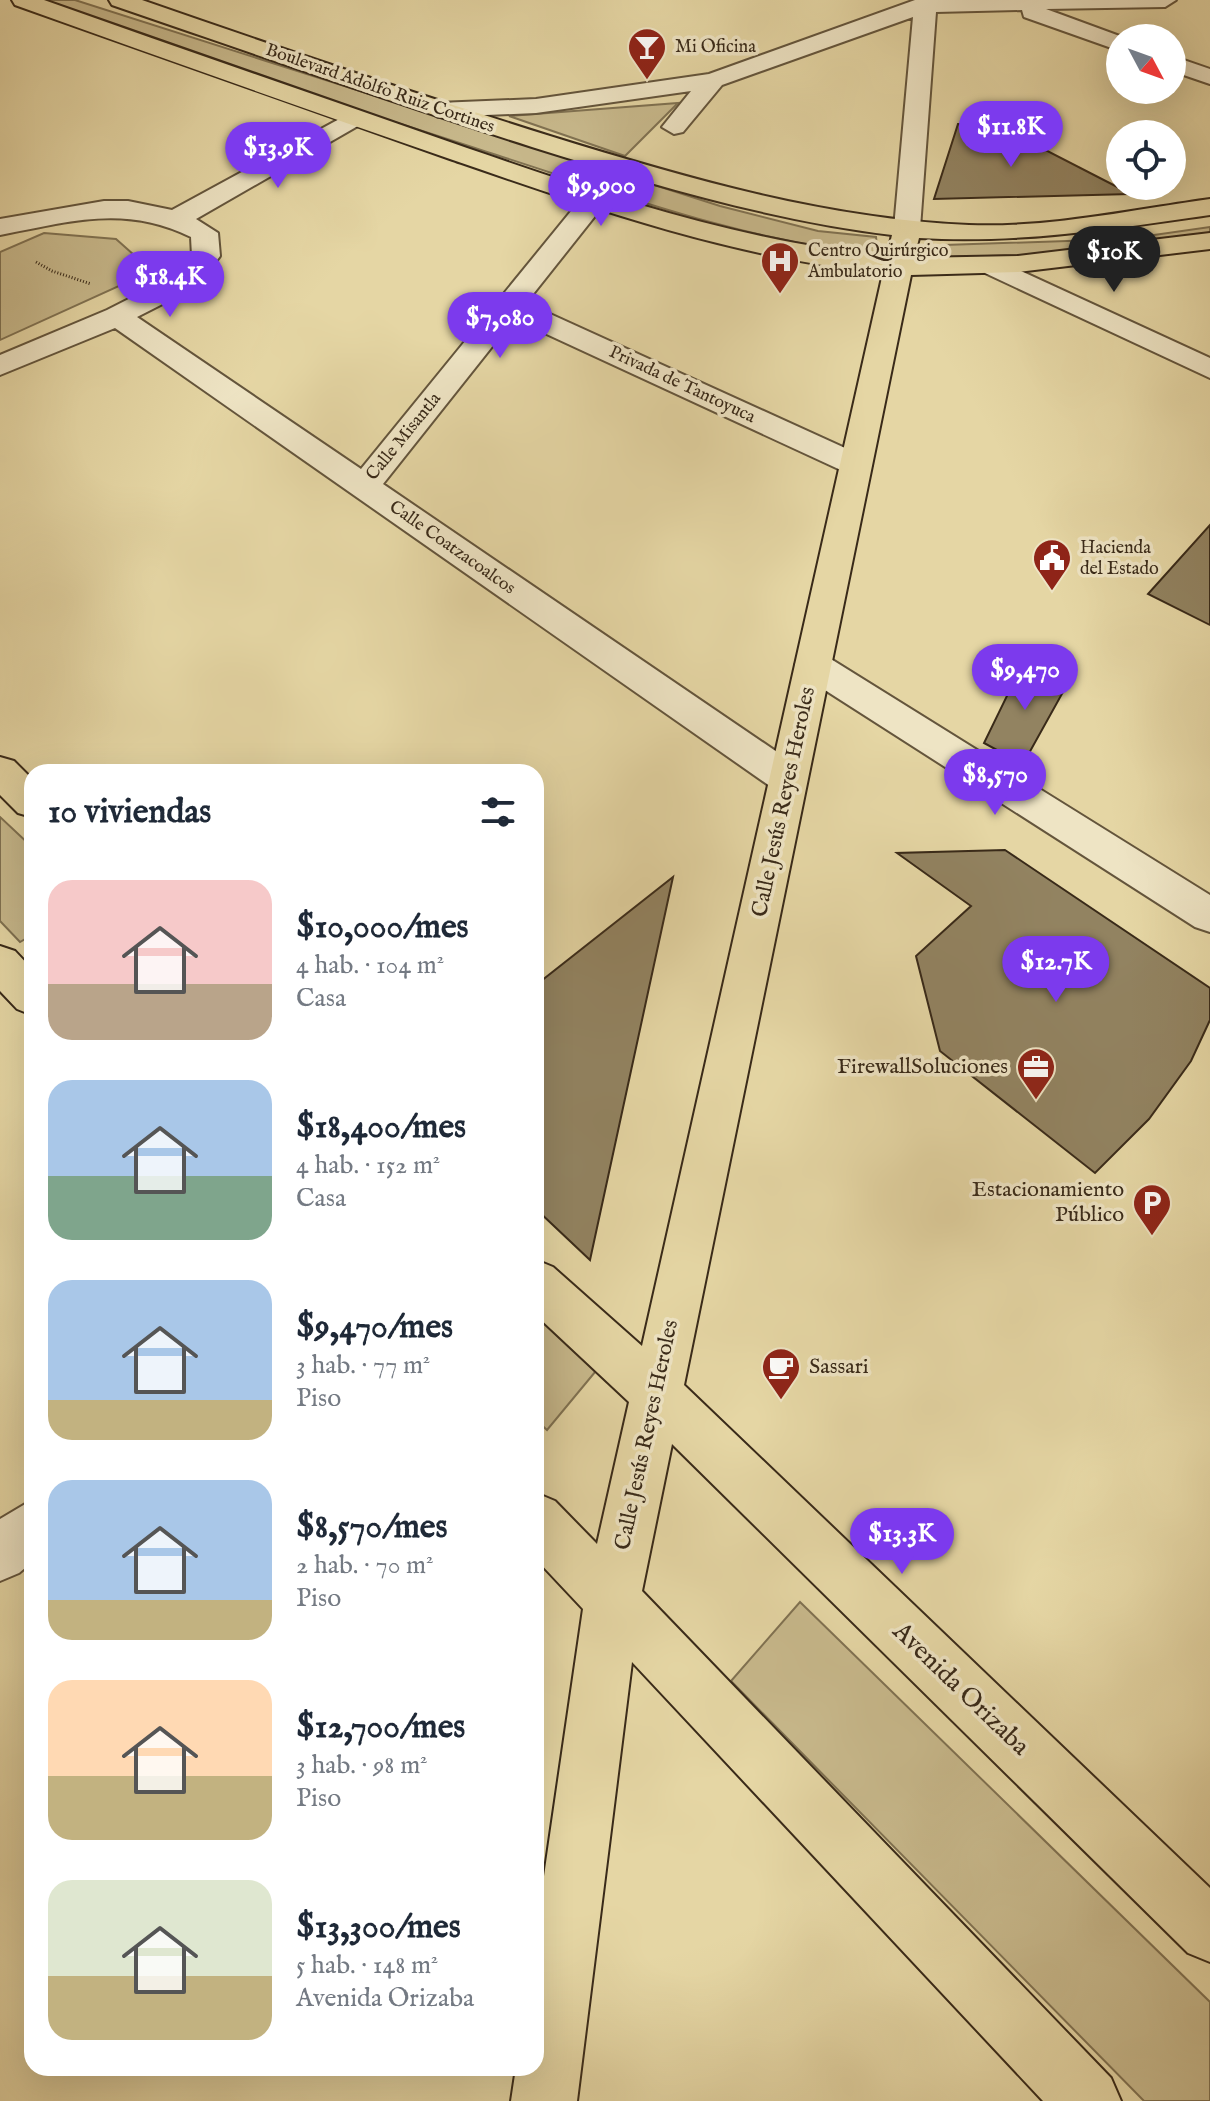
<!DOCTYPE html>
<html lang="es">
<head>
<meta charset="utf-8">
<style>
	body { margin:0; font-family:"IM FELL English",serif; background:#f6f6f7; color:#1f2937; height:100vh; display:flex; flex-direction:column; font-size:30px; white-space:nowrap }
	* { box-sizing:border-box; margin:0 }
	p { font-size:26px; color:#747a83 }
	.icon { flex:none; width:44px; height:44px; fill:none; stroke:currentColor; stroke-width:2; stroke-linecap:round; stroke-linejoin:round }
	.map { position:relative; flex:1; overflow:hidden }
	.details { position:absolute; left:24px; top:764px; width:520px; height:1312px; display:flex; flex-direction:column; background:#fff; border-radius:24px; box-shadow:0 8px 32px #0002 }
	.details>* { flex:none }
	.needle { width:52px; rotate:131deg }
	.fabs { position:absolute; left:1106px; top:24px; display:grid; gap:16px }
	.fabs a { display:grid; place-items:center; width:80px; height:80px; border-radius:50%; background:#fff; box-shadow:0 8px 32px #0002; font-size:40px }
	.price { position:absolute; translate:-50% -68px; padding:0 18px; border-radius:28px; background:#7c3aed; color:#fff; font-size:26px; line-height:52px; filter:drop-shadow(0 2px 4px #0008) }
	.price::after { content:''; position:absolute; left:50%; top:48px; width:24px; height:18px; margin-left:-12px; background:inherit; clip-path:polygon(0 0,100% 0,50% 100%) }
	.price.active { background:#222; color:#fff }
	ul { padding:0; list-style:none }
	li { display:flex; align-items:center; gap:24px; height:200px; padding:0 24px }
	li span { display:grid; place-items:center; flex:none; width:224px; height:160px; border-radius:24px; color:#555 }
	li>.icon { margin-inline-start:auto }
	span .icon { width:96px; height:96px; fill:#fffc; stroke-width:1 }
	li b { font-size:34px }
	h2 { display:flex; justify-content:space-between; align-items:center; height:96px; padding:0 24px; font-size:34px }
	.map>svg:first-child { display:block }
</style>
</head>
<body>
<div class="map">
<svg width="1210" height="2101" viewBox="0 0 1210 2101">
	<rect width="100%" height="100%" fill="#e5d6a4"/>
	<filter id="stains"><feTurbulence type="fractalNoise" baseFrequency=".0025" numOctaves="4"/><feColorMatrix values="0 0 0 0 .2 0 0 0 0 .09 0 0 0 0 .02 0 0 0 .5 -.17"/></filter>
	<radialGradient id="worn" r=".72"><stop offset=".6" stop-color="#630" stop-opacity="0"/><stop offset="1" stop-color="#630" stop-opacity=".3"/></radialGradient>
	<path fill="#c8b98c" stroke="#807252" stroke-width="2" d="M28,0H75L720,206L818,231L876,237L878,255C743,241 616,193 487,152C334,102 180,55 28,0Z
		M678,103L625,156L509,116Z
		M1210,227V242L1143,252L945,257L944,245L1126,239Z
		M44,233L116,239L152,271L0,340V252Z
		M0,817L32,847V935L20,942L0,921Z
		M536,1295L605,1360L547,1430L536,1420Z
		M800,1602L1210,2002V2101H1144L731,1681Z"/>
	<path fill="#928361" stroke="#392a19" stroke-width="2" d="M958,124L997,125L1131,194L934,199Z
		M1210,525V625L1148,594Z
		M1024,661L1068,683L1023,764L984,743Z
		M1005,850L1210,988V1020L1191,1061L1149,1119L1095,1173L940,1051L916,956L971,906L897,853Z
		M673,877L590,1260L536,1209V985Z"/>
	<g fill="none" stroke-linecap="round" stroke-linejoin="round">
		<defs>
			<path id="minor" d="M915,0H1176L1165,7L1046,9L1125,38H1120V51L1024,17L1022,10L936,12L920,228L917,234H897L894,228L913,17L722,85L683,132L674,134L662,127L691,91L536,113L438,117L426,110L438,103L536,99L709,74Z
				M1172,56L1210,69V84L1172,71Z
				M354,111L363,113L366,118L363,123L196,219L218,233L220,256L198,286L137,317L361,469L585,194H603L607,200L603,206L526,303L867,458L872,465L867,472L856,475L845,472L514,319L383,484L802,769L807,779L802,789L788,793L774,789L115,328L0,375V355L107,310L178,274L192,256L191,237C124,204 69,222 0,235V219L104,201H128L172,210Z
				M995,259L1210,358V378L985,273L981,267L985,261Z
				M813,653L826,656L1210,895V932L1195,927L800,674L795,665L800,656Z
				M32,1500V1562L19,1573L0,1581V1519Z"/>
			<path id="major" d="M12,0H44C185,50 326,99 467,148C604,195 741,242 887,256L892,235C769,220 650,184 532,147C391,102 252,53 112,5L109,0H142C277,47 413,93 550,136C686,178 825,219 969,225C1050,228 1130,210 1210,199V215C1112,229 1018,244 919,238L914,258L1018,256L1210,233V249L1018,272L911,275L684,1385L1210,1888V1962L1188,1953L672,1444L642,1591L1111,2078L1121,2101H1043L632,1662L577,2101H511L516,2068H536V1931L583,1609L536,1559V1493L555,1501L597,1544L629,1402L536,1315V1260L553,1267L642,1346L883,273C734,258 592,208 450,159C305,109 160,57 15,5Z
				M0,757L14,761L32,779V817L18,813L0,795Z
				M0,946L15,951L32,969V1015L17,1009L0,991Z"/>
		</defs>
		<use href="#minor" stroke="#64553c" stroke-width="4"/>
		<use href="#major" stroke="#392a19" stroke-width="4"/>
		<path stroke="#392a19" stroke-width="3" stroke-dasharray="1 2" stroke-linecap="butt" d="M36,262L52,271L91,284"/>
		<use href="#minor" fill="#eee4c4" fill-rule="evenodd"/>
		<use href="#major" fill="#e5d6a4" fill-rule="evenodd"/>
	</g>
	<defs>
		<symbol id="bar-pin" viewBox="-11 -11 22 30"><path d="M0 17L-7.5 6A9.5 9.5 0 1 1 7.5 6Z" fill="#8f2418" stroke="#eee4c4"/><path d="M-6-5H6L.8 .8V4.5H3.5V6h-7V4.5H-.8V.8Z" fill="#fff"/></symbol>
		<symbol id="hospital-pin" viewBox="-11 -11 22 30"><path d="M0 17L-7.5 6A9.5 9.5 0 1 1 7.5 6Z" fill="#8f2418" stroke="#eee4c4"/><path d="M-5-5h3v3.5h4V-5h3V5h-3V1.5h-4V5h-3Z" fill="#fff"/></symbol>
		<symbol id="civic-pin" viewBox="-11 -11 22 30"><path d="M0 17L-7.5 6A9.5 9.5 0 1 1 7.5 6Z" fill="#8f2418" stroke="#eee4c4"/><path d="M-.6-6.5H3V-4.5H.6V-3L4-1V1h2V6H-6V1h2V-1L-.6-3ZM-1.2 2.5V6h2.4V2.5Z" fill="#fff"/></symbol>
		<symbol id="office-pin" viewBox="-11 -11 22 30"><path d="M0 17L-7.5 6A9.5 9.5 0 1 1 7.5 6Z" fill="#8f2418" stroke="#eee4c4"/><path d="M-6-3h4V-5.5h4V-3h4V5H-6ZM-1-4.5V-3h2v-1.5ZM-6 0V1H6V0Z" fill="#fff"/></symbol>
		<symbol id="parking-pin" viewBox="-11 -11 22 30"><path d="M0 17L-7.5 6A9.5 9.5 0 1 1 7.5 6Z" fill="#8f2418" stroke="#eee4c4"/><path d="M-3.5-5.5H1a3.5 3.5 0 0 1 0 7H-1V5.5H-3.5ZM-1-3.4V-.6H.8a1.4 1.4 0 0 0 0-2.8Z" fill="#fff"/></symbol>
		<symbol id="cafe-pin" viewBox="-11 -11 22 30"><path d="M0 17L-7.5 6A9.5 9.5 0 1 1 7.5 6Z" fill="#8f2418" stroke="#eee4c4"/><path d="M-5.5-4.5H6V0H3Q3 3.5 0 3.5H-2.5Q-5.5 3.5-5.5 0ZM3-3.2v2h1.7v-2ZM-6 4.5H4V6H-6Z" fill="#fff"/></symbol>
	</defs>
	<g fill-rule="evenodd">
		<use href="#bar-pin" x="625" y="25" width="44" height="60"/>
		<use href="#hospital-pin" x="758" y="239" width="44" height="60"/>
		<use href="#civic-pin" x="1030" y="536" width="44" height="60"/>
		<use href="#office-pin" x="1014" y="1045" width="44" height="60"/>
		<use href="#parking-pin" x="1130" y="1181" width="44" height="60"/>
		<use href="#cafe-pin" x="759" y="1345" width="44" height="60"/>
	</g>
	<g text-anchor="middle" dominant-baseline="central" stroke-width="7" stroke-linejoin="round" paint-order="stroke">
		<g font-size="18" fill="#392a19" stroke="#eee4c4" text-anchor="start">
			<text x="675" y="47">Mi Oficina</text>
			<text x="808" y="251">Centro Quirúrgico<tspan x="808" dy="21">Ambulatorio</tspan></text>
			<text x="1080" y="548">Hacienda<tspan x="1080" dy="21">del Estado</tspan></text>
		</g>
		<g font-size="18" fill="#392a19" stroke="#eee4c4">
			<text transform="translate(380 89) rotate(19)">Boulevard Adolfo Ruiz Cortines</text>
			<text transform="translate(682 385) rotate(25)">Privada de Tantoyuca</text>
			<text transform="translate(404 437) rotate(-51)">Calle Misantla</text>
			<text transform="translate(452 548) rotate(35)">Calle Coatzacoalcos</text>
		</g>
		<g font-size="22" fill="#392a19" stroke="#eee4c4">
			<text transform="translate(784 802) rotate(-78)">Calle Jesús Reyes Heroles</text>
			<text transform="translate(647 1435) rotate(-78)">Calle Jesús Reyes Heroles</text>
		</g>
		<g font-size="22" fill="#392a19" stroke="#eee4c4" text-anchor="end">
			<text x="1008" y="1067">FirewallSoluciones</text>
			<text x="1124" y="1190">Estacionamiento<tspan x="1124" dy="25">Público</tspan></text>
			<text x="809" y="1367" text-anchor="start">Sassari</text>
		</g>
		<g font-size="26" fill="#392a19" stroke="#eee4c4">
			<text transform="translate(961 1689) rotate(44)">Avenida Orizaba</text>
		</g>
	</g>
	<rect width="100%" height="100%" filter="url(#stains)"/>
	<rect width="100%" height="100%" fill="url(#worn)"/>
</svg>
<div class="fabs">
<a><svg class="needle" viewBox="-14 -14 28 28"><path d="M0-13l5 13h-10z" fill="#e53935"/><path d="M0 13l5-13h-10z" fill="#747a83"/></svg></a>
<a><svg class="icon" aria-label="locate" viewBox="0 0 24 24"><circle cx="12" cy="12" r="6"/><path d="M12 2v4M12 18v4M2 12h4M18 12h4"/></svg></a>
</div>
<b class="price" style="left:1011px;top:169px">$11.8K</b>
<b class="price" style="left:278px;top:190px">$13.9K</b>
<b class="price" style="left:601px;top:228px">$9,900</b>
<b class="price active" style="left:1114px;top:294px">$10K</b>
<b class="price" style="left:170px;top:319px">$18.4K</b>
<b class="price" style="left:500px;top:360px">$7,080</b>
<b class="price" style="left:1025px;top:712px">$9,470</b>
<b class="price" style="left:995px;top:817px">$8,570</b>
<b class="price" style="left:1056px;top:1004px">$12.7K</b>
<b class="price" style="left:902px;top:1576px">$13.3K</b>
<section class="details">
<h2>10 viviendas<svg class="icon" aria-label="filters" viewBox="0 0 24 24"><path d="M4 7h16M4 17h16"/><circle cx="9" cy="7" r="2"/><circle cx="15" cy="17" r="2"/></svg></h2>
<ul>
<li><span style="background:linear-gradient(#f6c9c9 65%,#b9a48a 0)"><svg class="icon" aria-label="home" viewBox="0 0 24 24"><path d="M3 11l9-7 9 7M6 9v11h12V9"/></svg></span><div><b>$10,000/mes</b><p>4 hab. · 104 m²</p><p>Casa</p></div></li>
<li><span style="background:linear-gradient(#a9c7e8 60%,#7fa58c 0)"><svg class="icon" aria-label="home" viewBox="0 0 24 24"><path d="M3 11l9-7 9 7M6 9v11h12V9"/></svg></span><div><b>$18,400/mes</b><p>4 hab. · 152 m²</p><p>Casa</p></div></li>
<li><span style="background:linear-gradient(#a9c7e8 75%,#c2b280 0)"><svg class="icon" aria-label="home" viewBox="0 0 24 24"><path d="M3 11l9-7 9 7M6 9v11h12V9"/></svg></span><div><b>$9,470/mes</b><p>3 hab. · 77 m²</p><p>Piso</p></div></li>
<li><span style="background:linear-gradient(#a9c7e8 75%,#c2b280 0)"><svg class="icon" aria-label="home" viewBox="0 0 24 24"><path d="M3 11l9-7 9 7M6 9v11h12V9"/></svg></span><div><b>$8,570/mes</b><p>2 hab. · 70 m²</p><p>Piso</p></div></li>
<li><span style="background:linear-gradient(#ffd9b3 60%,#c2b280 0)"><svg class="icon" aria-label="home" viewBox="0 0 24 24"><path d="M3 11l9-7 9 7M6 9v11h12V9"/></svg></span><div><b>$12,700/mes</b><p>3 hab. · 98 m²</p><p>Piso</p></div></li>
<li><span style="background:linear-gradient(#dfe7d0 60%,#c2b280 0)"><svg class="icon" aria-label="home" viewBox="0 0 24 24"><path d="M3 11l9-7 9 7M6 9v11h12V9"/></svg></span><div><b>$13,300/mes</b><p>5 hab. · 148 m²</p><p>Avenida Orizaba</p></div></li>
</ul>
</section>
</div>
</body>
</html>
